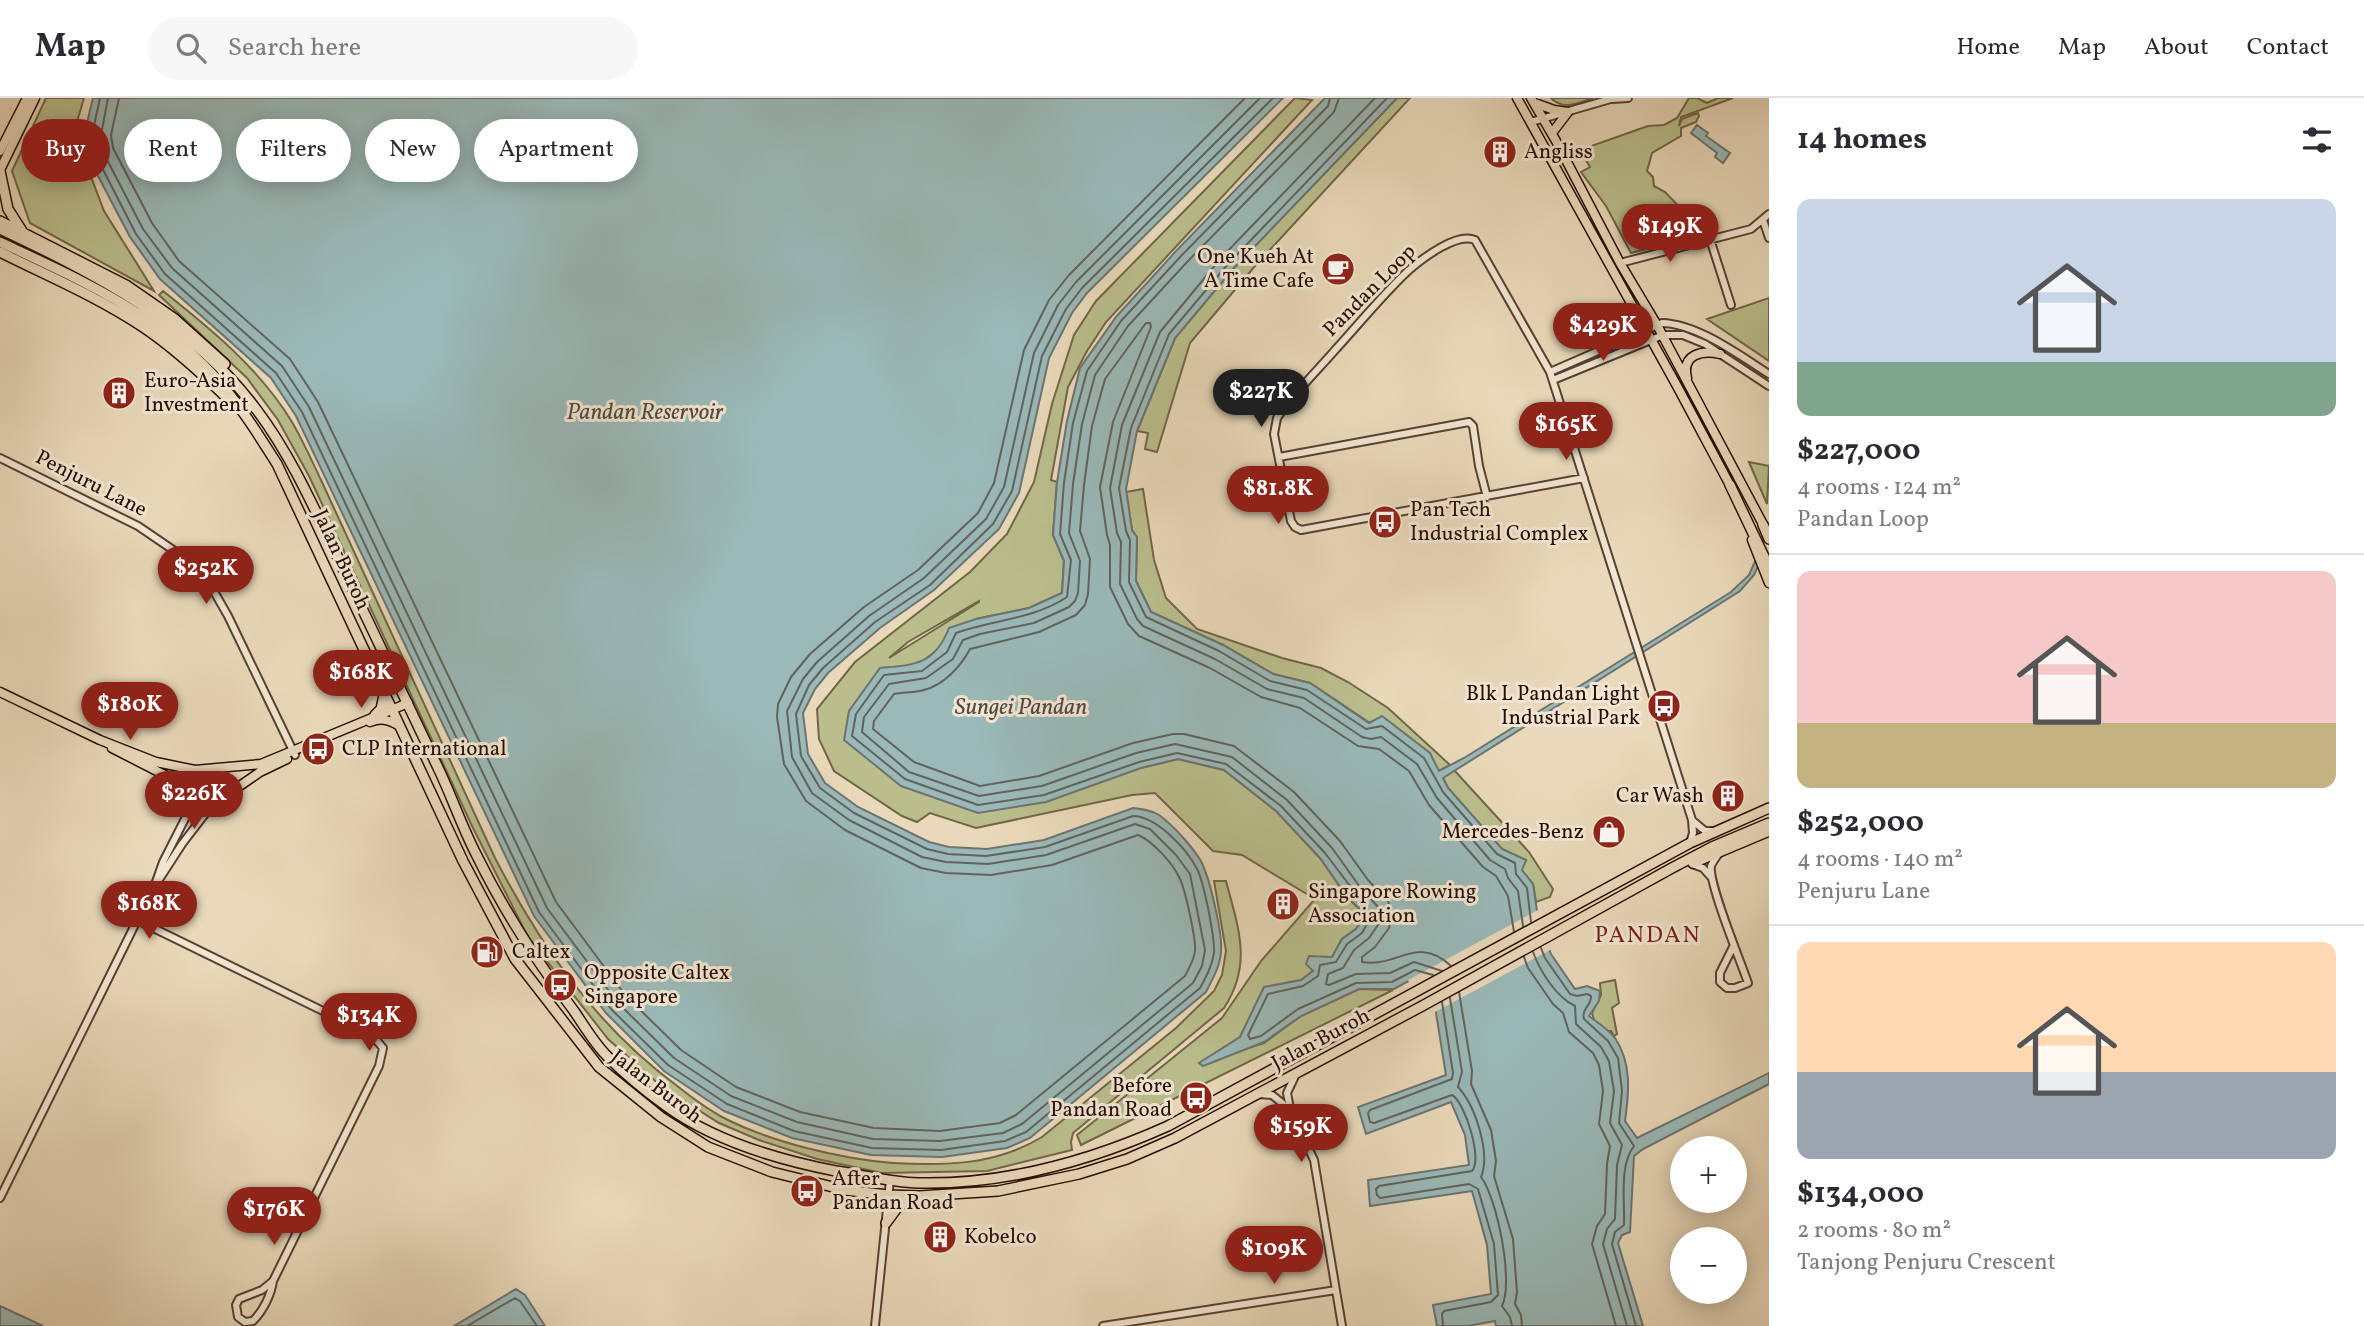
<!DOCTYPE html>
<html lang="en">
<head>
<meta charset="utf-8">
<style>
	body { margin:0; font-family:Vollkorn,serif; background:#f7f7f7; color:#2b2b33; height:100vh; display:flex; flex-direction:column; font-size:26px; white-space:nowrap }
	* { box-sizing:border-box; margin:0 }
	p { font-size:23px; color:#7c7c81 }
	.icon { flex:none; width:38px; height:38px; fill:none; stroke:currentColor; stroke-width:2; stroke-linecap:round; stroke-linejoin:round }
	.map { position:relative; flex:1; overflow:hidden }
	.sheet { display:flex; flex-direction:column; background:#fff; width:595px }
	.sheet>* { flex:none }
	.top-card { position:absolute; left:21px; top:21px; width:665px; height:63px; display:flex; gap:14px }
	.buttons { position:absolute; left:1670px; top:1038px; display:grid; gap:14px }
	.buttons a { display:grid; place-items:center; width:77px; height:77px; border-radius:50%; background:#fff; box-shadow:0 4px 18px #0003; font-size:35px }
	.price { position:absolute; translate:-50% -60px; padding:0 16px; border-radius:24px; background:#8f2418; color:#fff; font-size:23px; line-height:46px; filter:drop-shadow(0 2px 4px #0008) }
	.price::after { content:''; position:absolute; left:50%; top:42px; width:21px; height:16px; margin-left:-10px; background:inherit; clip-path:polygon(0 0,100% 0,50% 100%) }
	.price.on { background:#222; color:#fff }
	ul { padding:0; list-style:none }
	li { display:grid; align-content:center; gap:14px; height:371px; padding:0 28px }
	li+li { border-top:2px solid #e1e1e2 }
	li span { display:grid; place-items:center; height:217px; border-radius:14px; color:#555 }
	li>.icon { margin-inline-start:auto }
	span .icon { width:126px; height:126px; fill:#fffc; stroke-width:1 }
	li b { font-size:30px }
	h2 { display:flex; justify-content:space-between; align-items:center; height:84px; padding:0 28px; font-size:30px }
	.chip { padding:0 24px; border-radius:32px; background:#fff; box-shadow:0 4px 18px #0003; font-size:24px; line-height:63px }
	.chip.on { background:#8f2418; color:#fff }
	header { display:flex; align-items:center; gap:42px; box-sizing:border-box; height:98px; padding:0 35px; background:#fff; border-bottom:2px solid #e1e1e2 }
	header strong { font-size:33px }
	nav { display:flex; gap:38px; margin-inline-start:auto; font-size:24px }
	.search { width:490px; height:63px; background:#f7f7f7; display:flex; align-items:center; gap:18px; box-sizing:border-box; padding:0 24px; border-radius:38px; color:#7c7c81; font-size:26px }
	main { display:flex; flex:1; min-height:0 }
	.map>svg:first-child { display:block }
</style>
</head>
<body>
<header>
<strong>Map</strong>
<div class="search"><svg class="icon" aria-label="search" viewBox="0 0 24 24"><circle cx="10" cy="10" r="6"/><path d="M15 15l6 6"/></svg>Search here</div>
<nav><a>Home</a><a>Map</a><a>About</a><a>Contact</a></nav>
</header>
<main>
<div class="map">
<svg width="1769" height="1228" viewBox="0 0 1769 1228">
	<rect width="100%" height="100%" fill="#e9d9ba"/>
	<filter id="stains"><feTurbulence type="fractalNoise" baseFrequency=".00286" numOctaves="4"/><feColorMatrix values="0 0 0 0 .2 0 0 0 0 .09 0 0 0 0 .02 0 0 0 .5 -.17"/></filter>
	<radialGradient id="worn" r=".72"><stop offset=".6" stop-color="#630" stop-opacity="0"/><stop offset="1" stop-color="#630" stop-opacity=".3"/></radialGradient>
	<path fill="#babe8d" stroke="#726648" stroke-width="2" fill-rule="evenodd" d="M46,0H84L74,34L104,113L154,193L30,125L12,73Z
		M1295,0L1312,2L1106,224L1087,253L1068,289L1051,382L1057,384L1053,437L1064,462L1062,495L1029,510L976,521L918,567L880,570L1141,670L1178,661L1224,672L1276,713L1320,760L1348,800L1366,817L1356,831L1342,841L1332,859L1301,882L1264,890L1240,939L1200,965L1264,945L1301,918L1359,891L1393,892L1081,1047L1077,1037L1222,920L1261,863L1315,801L1242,757L1213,753L1155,695L1132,697L976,730L930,715L917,724L902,718L834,673L819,641L817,611L855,564L970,474L1007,436L1034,384L1052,306L1074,237L1096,203ZM979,503V504L889,560L908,544Z
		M1397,0H1410L1255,168L1190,245L1157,354L1145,351L1148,335L1137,333L1175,240L1233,171Z
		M1551,0H1593C1578,5 1564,13 1551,0Z
		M1689,0H1697L1707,5L1718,0H1733L1681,19L1679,28L1682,21L1698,15L1699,18L1696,24L1681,30V38L1652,55L1647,73L1653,79L1654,88L1665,94L1687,117L1694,120L1700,137L1631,155L1606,108L1581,74L1590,69L1580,52L1648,28L1664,27L1677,20Z
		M163,193C211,231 260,271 292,324C303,343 312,363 321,382L495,760C540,847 596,928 676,987C691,999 707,1011 724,1020C771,1044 841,1061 893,1065C946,1068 996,1067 1042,1039L1176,930L1214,893L1222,877L1226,853L1214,783H1226C1238,829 1253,866 1224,910L1073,1035L1071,1044L1072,1052L987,1073L882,1075L817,1061L759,1042L719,1025L662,989L608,941L528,839L473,730L309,378L278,322L247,280L159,197Z
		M1769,200V263L1707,221Z
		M1749,364L1769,368L1767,406Z
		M1143,391L1154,462L1166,500L1197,531L1282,560L1321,570L1348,584L1388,610L1450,667L1439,673L1382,619L1370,625L1310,585L1273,576L1223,547L1151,514L1136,483L1137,440L1132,432L1126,394Z
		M1454,672L1529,754L1553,791L1550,799L1536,804L1533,786L1521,772L1526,762L1502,751L1448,690L1443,680Z
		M1615,882L1619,905L1612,910L1617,936L1614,938L1611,933H1602L1596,929L1592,915L1601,897L1600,885Z"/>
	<path fill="#9ab9b8" stroke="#6d7470" stroke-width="2" d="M93,0H1283L1087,195L1072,215L1049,260L1019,395L999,431L934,492L880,530L828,575L815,591L803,615L808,656L825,685L858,709L929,744L949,749L987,751L1044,742L1133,710C1142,711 1151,712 1159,717C1172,726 1199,755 1204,770C1211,787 1223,837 1221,854C1220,869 1212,882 1206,894L1030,1040L1007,1050L942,1059L871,1057L792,1040L724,1013L664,973L606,915L534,818L296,318L271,280L160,181L130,139L88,59L84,37Z
		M1325,0H1397L1233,171L1175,240L1137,333L1126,391L1132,432L1137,439L1136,483L1151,514L1223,547L1273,576L1310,585L1369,625L1382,618L1430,655L1439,673L1464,660L1731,494L1749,477L1757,459L1760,464L1754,477L1740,493L1443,680L1448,690L1502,751L1526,762L1522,772L1533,786L1539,826L1551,856L1575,891L1587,888L1600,893L1599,903L1589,918C1598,925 1609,932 1615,940C1632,965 1629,995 1625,1023L1637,1040L1769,975V986L1643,1051L1634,1058L1630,1134L1622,1137L1618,1145L1643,1228H1496L1495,1223L1468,1228H1437L1433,1207L1491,1196L1487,1147L1472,1093L1370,1108L1368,1082L1469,1067L1465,1037L1451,1004L1366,1036L1358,1009L1446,977L1431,884L1416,879L1394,891H1359L1301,918L1264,944L1203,968L1199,965L1240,939L1264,889L1301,882L1313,873L1306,866L1309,858L1332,859L1342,841L1356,831L1366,817L1348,800L1320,760L1276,713L1224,672L1178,661L1141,670L1046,704L978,715L901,688L844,642L849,613L880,570C916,567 935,566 949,530L976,521L1029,510L1062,495L1064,463L1053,437L1057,384L1067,323L1080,270L1116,219L1177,152Z
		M1697,27L1708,35L1706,38L1730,55L1723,65L1715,59L1717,55L1691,35Z
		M516,1191L525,1197L545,1228H454Z
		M0,1208L43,1228H0Z"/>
	<path fill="#e9d9ba" d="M1540,811L1542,825L1552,851L1433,915L1428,887L1416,883L1410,886L1408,882Z"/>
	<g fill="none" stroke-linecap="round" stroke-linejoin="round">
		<path stroke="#62635e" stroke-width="2" d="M100,0L92,37L95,56L136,136L165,176L276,275L302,314L539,814L611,911L668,967L727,1006L794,1033L872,1050L941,1052L1005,1043L1026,1034L1200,890C1206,879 1212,868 1214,855C1215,841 1204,784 1197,771C1187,751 1156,718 1133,718L1045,749L986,758L948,756L927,751L854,715L820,690L801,658L796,616L809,587L823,570L875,524L930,487L993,426L1012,393L1042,258L1066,211L1082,190L1273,0
			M108,0L101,37L103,54L143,131L172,170L282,268L309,309L547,810L618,905L674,960L731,998L797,1024L873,1041L940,1043L1003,1035L1022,1026L1193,885L1202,868L1205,852L1190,776L1176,757L1150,731L1135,726L1046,757L988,766L946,764L922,759L849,722L812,695L792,659L787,613L803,581L817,564L869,518L924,480L986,421L1004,389L1034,255L1058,207L1076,184L1260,0
			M119,0L111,37L113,50L152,125L179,163L290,261L318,304L556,804L626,898L681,952L736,989L800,1014L874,1030L940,1033L1000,1025L1016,1017L1185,878C1189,870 1194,862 1195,853C1196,840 1185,790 1179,779C1172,764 1152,743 1138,737L1052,767L991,777L946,775L921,770L845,732L806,703L784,666L777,619L778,606L791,579L810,556L864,509L918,472L978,415L994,385L1024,252L1049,202L1069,177L1245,0
			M1330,0L1328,8L1182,157L1121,223L1087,273L1073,325L1064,385L1060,436L1071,462L1067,499C1034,521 993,522 956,535L947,554L922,573L884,577L856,616L852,638L905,681L978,707L1044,697L1139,664L1177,655L1226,666L1281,708L1325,755L1372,817L1362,835L1347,846L1336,864L1320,867L1318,878L1303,888L1268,896L1248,937L1250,941L1261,938L1298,911L1356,885L1392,884L1415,872L1433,877
			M1339,0L1334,14L1188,163L1128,228L1095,277L1082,326L1073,386L1069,435L1080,463L1078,495L1075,503L1069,509L1034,525L980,536L963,542L953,561L926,580L889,586L864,619L862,634L909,674L979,698L1042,688L1136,655L1175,646L1232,659L1287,702L1332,750L1360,789L1379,810L1380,824L1369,840L1354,852L1343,870L1328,876L1326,886L1329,887L1356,876L1390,875L1414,864L1442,873
			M1375,0L1221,160L1160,234L1122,327L1110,390L1117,435L1121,444L1120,486L1137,521L1143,528L1215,561L1267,591L1304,600L1362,639L1371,641L1381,639L1417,666L1437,700L1490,762L1505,771L1508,780L1518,793L1523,828
			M1387,0L1228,166L1169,236L1131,330L1119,390L1126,433L1130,442L1129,484L1146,519L1219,553L1270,583L1307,592L1366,631L1382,628L1424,660L1443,694L1497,756L1515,765L1516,776L1527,790L1531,824
			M1541,850L1545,860L1570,896L1577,898L1587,896L1591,898C1592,907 1581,911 1584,921L1608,943L1618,960L1622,993L1619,1025L1634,1048C1619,1067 1625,1103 1624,1127L1615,1134L1612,1146L1636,1228
			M1533,854C1540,873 1556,899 1575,908L1576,926L1601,949L1609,963L1614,993L1610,1025L1622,1047L1617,1067L1615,1121L1607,1131L1603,1146L1627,1228
			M1524,859L1528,870L1553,906L1563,915L1569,934L1593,955L1599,967L1603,993L1599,1026L1610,1048L1607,1066L1605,1116L1597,1128L1592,1146L1616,1228
			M1451,868C1418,836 1397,870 1362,864V859L1375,849L1389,830L1392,816L1388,803L1368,782L1340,743L1294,694L1234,648L1184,636H1173L1133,645L1039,678L980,688L914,664L873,631L874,623L894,596C904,594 914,595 924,592C944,587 961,568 970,551L1039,534L1076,517L1085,507L1088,496L1090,461L1080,433L1084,387L1092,328L1105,281L1146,225H1150L1151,229L1113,324L1100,389L1107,437L1110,447V489L1128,526L1139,538L1210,570L1261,599L1300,610L1358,648L1379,651L1409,673L1429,707L1483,769L1496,778L1508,798L1514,834
			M1459,894L1472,973L1471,986L1491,1032L1496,1063L1494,1078L1513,1141L1517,1194L1515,1206L1521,1217L1522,1228
			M1450,900L1462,974L1458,989C1475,1007 1491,1055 1481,1079C1497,1100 1514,1184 1502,1208L1510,1219L1512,1228
			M1442,904L1453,975L1452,981L1370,1012L1368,1015L1370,1024L1374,1025L1452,997C1465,1004 1483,1062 1472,1073L1379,1088L1376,1091L1377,1097L1380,1100L1469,1086L1478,1091L1494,1146L1498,1197L1491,1204L1444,1213L1442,1216L1443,1228
			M467,1228L515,1200L520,1203L537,1228"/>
		<defs>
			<path id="minor" d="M1612,1L1628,0
				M1531,24L1614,0
				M1763,122L1769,140
				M1710,141L1731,207
				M1620,165L1751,131L1769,116
				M1550,274L1662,225C1698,226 1739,257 1769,276
				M1553,282L1663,237H1683L1705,246L1769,288
				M1279,359L1469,324L1473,328L1479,368L1487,399
				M0,360L138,428L179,456L212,490L228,518L295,657
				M1584,380L1301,432L1295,429L1291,423L1274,336L1277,320C1294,295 1316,274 1336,251C1360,225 1383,196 1409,172C1423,160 1457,134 1475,142L1550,274L1692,722L1693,735L1690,745
				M1693,723L1705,733H1714
				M1720,754C1717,758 1713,763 1711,768C1708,785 1741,864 1748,885L1735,890H1727L1720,884V875L1733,849
				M1692,766L1703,770L1711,779
				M160,780L182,746L212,707
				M137,822L372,937L383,950L379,968L273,1183C271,1197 263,1213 253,1223L245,1224L238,1219L236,1207L239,1201L262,1192L273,1183
				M1259,996L1272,997L1282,1005L1298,1029L1314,1062L1342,1228
				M1291,1015L1287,995L1295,978
				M0,1100L156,784L163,764L195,701
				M875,1228L890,1082
				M1103,1228L1336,1192"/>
			<path id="major" d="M1517,0L1677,288L1732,391
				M1531,0L1556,43L1620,165L1657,227L1765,430
				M1535,5L1554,12L1568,14
				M1552,35L1568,14
				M0,53L27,0
				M0,72L35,0
				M1687,280C1681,256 1702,252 1720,256
				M1752,442L1769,485
				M0,594L100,642L156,664L195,672L261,666L408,605
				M370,624C380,620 388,621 398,627
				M112,650L190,690
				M204,672C194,678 189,684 192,696L200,705L212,707L260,674L287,661
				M213,672L225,681L226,694L223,701"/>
			<path id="highway" d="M0,73L8,111L22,133
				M0,123L126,187L175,221L225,266
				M0,131C95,176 192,225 256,311C291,357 315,412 340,464C374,534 407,604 440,674C453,702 463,731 477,758C504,813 537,864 574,913C585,929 595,947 609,960C626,977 647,994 666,1008C714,1043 779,1062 836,1073C863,1077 891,1084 918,1085C1005,1087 1090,1063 1168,1028L1690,745L1769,710
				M0,144C79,181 165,219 222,287C243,312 260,339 277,366L463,763L515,861L599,969L661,1019L708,1049L772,1074L845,1092L888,1097L919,1098L998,1093L1079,1076L1127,1061L1175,1040L1424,907L1672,770L1712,749L1769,725
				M0,154C48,178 98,199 143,229C173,249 199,273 225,298
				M1730,387L1769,469
				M1763,427L1769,441
				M375,617L381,611L384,597
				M1693,765L1769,733
				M886,1125L900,1106L917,1103"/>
		</defs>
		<use href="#minor" stroke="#594032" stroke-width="10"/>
		<use href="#major" stroke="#290d04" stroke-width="11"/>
		<use href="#highway" stroke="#290d04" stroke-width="12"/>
		<use href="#minor" stroke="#f1e6d2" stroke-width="6"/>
		<use href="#major" stroke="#e9d9ba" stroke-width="8"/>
		<use href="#highway" stroke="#e9d9ba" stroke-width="9"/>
	</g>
	<defs>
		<symbol id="building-disc" viewBox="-11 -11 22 22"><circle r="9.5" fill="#8f2418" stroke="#f1e6d2"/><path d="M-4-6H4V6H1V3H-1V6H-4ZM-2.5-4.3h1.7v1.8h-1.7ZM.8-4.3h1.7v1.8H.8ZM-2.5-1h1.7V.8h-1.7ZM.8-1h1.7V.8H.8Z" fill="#fff"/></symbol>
		<symbol id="cafe-disc" viewBox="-11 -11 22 22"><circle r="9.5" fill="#8f2418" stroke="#f1e6d2"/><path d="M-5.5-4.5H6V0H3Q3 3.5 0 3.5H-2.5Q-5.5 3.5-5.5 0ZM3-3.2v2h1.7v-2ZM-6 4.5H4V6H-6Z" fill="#fff"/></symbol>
		<symbol id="bus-disc" viewBox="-11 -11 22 22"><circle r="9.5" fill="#8f2418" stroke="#f1e6d2"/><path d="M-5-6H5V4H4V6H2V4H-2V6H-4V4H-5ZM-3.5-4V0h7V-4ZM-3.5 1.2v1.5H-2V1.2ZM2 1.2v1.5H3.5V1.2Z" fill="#fff"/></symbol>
		<symbol id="shop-disc" viewBox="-11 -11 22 22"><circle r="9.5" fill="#8f2418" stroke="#f1e6d2"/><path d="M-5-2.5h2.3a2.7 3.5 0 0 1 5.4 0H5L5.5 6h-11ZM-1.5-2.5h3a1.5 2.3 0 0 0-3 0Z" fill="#fff"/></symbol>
		<symbol id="fuel-disc" viewBox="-11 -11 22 22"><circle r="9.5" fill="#8f2418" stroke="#f1e6d2"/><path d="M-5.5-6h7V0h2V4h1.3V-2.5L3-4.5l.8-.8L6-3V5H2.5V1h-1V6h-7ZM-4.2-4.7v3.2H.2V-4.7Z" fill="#fff"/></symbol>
	</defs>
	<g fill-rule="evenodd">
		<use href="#building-disc" x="1481" y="35" width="38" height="38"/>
		<use href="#cafe-disc" x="1319" y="152" width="38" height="38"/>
		<use href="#building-disc" x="100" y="276" width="38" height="38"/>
		<use href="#bus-disc" x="1366" y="405" width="38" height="38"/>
		<use href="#bus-disc" x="1645" y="589" width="38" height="38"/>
		<use href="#bus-disc" x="299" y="632" width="38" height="38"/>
		<use href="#building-disc" x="1709" y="679" width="38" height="38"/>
		<use href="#shop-disc" x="1590" y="715" width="38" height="38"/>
		<use href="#building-disc" x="1264" y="787" width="38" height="38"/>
		<use href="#fuel-disc" x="468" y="835" width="38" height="38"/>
		<use href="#bus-disc" x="541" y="868" width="38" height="38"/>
		<use href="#bus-disc" x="1177" y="981" width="38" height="38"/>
		<use href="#bus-disc" x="788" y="1074" width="38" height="38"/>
		<use href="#building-disc" x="921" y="1120" width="38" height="38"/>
	</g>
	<g text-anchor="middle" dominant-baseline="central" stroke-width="6" stroke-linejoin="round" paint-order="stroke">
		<g font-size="21" fill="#290d04" stroke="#f1e6d2" text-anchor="start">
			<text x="1524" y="54">Angliss</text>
			<text x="1314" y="159" text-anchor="end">One Kueh At<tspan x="1314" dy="24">A Time Cafe</tspan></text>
			<text x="144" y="283">Euro-Asia<tspan x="144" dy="24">Investment</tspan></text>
			<text x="1410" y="412">Pan Tech<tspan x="1410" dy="24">Industrial Complex</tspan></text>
			<text x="1640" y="596" text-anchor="end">Blk L Pandan Light<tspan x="1640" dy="24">Industrial Park</tspan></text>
			<text x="342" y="651">CLP International</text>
			<text x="1704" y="698" text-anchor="end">Car Wash</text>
			<text x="1584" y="734" text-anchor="end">Mercedes-Benz</text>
			<text x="1308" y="794">Singapore Rowing<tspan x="1308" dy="24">Association</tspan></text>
			<text x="512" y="854">Caltex</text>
			<text x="584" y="875">Opposite Caltex<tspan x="584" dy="24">Singapore</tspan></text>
			<text x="1172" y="988" text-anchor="end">Before<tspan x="1172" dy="24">Pandan Road</tspan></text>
			<text x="832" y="1081">After<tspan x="832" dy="24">Pandan Road</tspan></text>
			<text x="964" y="1139">Kobelco</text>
		</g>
		<g font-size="21" fill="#290d04" stroke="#f1e6d2">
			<text transform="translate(1370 193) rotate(-45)">Pandan Loop</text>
			<text transform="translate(91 386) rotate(27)">Penjuru Lane</text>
			<text transform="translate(341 462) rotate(65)">Jalan Buroh</text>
			<text transform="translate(1321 942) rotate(-28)">Jalan Buroh</text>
			<text transform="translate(656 989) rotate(37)">Jalan Buroh</text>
		</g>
		<g font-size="23" font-style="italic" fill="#514943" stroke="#f1e6d2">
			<text x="645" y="315">Pandan Reservoir</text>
			<text x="1021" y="610">Sungei Pandan</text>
		</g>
		<g font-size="23" letter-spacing="2" fill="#7a1f14" stroke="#f1e6d2">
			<text x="1648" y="838">PANDAN</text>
		</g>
	</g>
	<rect width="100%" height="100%" filter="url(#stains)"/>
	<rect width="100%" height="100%" fill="url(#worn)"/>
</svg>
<div class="buttons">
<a>+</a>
<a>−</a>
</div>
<b class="price" style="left:1670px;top:166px">$149K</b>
<b class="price" style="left:1603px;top:265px">$429K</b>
<b class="price on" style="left:1261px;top:331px">$227K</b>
<b class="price" style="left:1566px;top:364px">$165K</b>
<b class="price" style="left:1278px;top:428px">$81.8K</b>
<b class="price" style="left:206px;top:508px">$252K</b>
<b class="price" style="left:361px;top:612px">$168K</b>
<b class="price" style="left:130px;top:644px">$180K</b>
<b class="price" style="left:194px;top:733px">$226K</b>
<b class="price" style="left:149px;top:843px">$168K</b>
<b class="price" style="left:369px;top:955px">$134K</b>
<b class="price" style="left:1301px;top:1066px">$159K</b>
<b class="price" style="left:274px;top:1149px">$176K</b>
<b class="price" style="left:1274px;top:1188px">$109K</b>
<div class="top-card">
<a class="chip on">Buy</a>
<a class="chip">Rent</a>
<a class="chip">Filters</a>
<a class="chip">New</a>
<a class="chip">Apartment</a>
</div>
</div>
<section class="sheet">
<h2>14 homes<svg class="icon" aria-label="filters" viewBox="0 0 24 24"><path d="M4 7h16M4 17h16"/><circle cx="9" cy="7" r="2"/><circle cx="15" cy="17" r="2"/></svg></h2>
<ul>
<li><span style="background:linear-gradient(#c9d6e8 75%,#7fa58c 0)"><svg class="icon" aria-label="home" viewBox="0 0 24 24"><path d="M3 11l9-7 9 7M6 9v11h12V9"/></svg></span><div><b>$227,000</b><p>4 rooms · 124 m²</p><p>Pandan Loop</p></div></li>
<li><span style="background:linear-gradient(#f6c9c9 70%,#c2b280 0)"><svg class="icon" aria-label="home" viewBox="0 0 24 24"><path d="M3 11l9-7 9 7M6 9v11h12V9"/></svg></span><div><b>$252,000</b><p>4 rooms · 140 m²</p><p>Penjuru Lane</p></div></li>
<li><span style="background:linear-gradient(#ffd9b3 60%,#9aa5b1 0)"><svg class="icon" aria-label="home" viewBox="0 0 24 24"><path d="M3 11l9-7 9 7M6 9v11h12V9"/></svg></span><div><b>$134,000</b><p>2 rooms · 80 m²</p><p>Tanjong Penjuru Crescent</p></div></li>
</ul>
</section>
</main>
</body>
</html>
